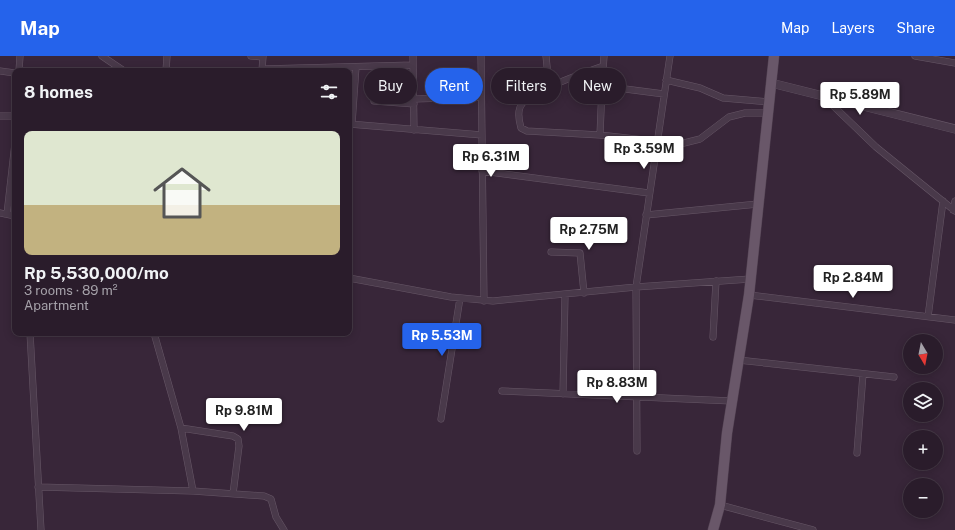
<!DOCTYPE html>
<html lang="en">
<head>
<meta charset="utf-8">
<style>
	body { margin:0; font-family:"Public Sans",sans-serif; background:#362937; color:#f1f3f6; height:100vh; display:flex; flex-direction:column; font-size:15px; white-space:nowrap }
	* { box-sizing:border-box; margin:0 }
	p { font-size:13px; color:#a5a1a9 }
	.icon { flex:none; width:22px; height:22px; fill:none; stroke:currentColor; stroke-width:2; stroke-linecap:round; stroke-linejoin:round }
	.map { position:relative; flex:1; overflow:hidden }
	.sheet { position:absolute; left:12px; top:12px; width:340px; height:268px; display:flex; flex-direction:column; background:#2a1c2b; border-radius:8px; box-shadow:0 2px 10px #0003,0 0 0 1px #463a47 }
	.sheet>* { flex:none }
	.top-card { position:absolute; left:364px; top:12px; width:380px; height:36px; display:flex; gap:8px }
	.needle { width:26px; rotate:170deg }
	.buttons { position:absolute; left:903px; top:278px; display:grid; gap:8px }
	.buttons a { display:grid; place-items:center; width:40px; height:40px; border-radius:50%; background:#2a1c2b; box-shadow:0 2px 10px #0003,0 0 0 1px #463a47; font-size:20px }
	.price { position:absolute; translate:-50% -34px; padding:0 9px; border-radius:4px; background:#fff; color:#222; font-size:13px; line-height:26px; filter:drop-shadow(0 1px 2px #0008) }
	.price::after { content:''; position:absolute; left:50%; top:24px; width:12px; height:9px; margin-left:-6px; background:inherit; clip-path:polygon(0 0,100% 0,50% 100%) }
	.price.on { background:#2563eb; color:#fff }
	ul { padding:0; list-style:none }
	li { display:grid; align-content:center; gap:8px; height:212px; padding:0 12px }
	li+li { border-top:1px solid #463a47 }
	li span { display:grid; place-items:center; height:124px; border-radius:8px; color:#555 }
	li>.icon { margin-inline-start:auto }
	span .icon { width:72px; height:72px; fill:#fffc; stroke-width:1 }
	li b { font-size:17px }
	h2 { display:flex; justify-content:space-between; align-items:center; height:48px; padding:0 12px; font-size:17px }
	.pill { padding:0 14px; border-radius:18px; background:#2a1c2b; box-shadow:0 2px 10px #0003,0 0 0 1px #463a47; font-size:14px; line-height:36px }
	.pill.on { background:#2563eb; color:#fff }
	header { display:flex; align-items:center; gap:24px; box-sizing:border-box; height:56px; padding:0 20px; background:#2563eb; color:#fff }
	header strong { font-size:19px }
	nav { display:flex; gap:22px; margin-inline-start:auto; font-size:14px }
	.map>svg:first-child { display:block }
</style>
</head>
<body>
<header>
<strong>Map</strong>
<nav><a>Map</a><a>Layers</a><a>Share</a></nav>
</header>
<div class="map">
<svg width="955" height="474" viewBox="0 0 955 474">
	<rect width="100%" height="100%" fill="#382639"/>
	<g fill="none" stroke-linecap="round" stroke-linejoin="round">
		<defs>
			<path id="minor" d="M102,0L124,15
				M251,0L263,1
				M413,0L414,74
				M481,0L484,245
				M546,0L549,31
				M604,0L602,30L664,38
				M915,0L955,7
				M603,10C587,16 530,35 522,48C517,54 519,65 521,72L527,75L600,79L680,88L700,83L729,61L745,57H769
				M262,13L413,9
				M0,15L15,17
				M19,15L20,0
				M166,15L167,0
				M262,15L263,0
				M666,24L700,32L723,42L769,46
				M824,41L876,91L955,155
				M414,43L481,41
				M374,45L414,48
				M0,60H15
				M349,68L482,79
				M352,68L356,11
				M600,79L602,30
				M482,115L649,137
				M953,154L955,145
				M0,157L15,160
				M7,158L15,87
				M646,159L758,148
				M551,196L580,197L584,237
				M349,222L451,241L493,245L636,231L750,223
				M749,239L955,264
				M928,261L943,145
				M30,277L41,474
				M154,277L181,372L193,435
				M713,281L716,225
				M738,304L894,321
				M502,335L732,345
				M563,338L565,239
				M441,363L460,242
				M181,372L233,380L238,383L239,390L233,438
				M637,395L636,231L670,0
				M857,397L863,318
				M38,431L193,435L264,440L271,443L276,461L284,474
				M720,449L813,474"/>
			<path id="tertiary" d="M771,27L955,73"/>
			<path id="primary" d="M713,474L720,449L727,377L749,239L774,0"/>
		</defs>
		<use href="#minor" stroke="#675767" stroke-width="7"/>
		<use href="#tertiary" stroke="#675767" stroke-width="9"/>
		<use href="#primary" stroke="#524252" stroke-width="11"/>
		<use href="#minor" stroke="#49394a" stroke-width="6"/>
		<use href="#tertiary" stroke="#49394a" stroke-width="8"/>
		<use href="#primary" stroke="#695769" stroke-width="10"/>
	</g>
</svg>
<div class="buttons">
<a><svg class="needle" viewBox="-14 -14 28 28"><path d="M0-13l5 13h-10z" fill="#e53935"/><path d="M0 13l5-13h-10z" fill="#a5a1a9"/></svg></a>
<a><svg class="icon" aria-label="layers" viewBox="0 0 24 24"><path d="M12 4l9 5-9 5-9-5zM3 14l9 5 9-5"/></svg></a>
<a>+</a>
<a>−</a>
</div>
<b class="price" style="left:860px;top:60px">Rp 5.89M</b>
<b class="price" style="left:644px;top:114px">Rp 3.59M</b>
<b class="price" style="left:491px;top:122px">Rp 6.31M</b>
<b class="price" style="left:589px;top:195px">Rp 2.75M</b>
<b class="price" style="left:853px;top:243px">Rp 2.84M</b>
<b class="price on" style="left:442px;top:301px">Rp 5.53M</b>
<b class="price" style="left:617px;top:348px">Rp 8.83M</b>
<b class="price" style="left:244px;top:376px">Rp 9.81M</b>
<div class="top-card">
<a class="pill">Buy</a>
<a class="pill on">Rent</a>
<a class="pill">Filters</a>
<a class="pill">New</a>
</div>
<section class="sheet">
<h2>8 homes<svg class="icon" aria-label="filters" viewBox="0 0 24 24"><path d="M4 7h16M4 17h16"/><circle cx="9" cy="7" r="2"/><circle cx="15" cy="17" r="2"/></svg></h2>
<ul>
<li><span style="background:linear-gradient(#dfe7d0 60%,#c2b280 0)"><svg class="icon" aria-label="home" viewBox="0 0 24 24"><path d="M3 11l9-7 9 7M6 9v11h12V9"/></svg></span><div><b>Rp 5,530,000/mo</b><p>3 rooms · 89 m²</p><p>Apartment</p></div></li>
</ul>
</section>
</div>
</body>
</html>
